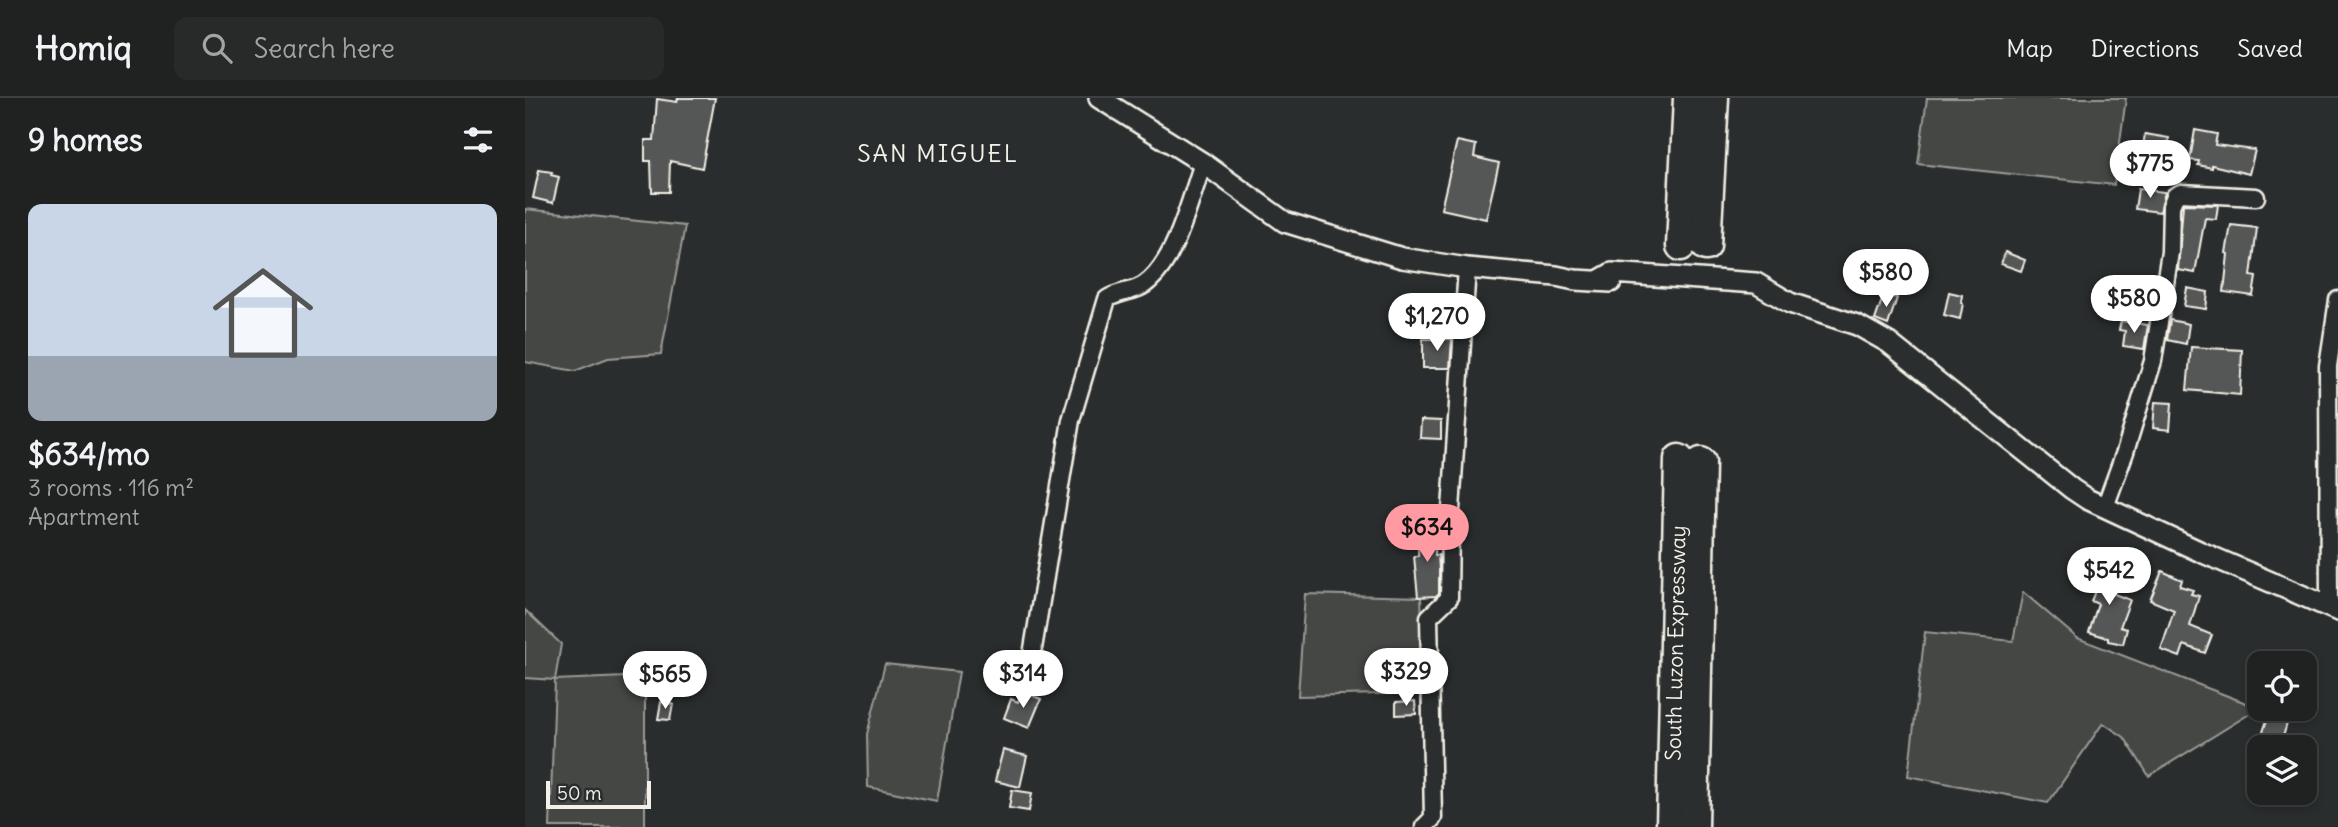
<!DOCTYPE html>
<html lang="en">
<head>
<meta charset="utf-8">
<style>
	body { margin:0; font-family:Delius,sans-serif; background:#282a2a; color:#f1f3f6; height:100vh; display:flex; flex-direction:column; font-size:26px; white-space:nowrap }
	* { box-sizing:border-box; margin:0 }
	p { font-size:23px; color:#a2a4a5 }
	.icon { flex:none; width:38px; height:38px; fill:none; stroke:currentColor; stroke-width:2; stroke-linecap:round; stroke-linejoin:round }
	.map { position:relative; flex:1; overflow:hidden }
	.details { display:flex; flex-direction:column; background:#202222; width:525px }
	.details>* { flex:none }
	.fabs { position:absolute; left:1722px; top:553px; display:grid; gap:14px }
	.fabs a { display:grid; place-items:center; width:70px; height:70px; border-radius:14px; background:#202222; box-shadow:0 4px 10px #0003,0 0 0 2px #3d3f40; font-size:35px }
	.scale { position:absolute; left:21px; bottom:18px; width:105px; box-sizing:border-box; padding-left:7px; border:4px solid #f4f1e8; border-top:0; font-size:19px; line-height:24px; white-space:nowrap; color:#f4f1e8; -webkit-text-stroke:5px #2a2d2e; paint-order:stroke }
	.price { position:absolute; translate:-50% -60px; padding:0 16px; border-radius:24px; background:#fff; color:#222; font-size:23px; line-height:46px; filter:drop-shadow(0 2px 4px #0008) }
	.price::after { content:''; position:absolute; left:50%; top:42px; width:21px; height:16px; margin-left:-10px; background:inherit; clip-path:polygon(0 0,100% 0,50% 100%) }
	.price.on { background:#ff9aa2; color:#111 }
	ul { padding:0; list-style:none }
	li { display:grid; align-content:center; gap:14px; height:371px; padding:0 28px }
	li+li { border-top:2px solid #3d3f40 }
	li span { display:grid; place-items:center; height:217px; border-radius:14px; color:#555 }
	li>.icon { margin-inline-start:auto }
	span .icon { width:126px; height:126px; fill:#fffc; stroke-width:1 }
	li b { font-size:30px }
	h2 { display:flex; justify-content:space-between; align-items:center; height:84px; padding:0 28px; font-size:30px }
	header { display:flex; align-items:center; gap:42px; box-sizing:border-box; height:98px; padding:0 35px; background:#202222; border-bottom:2px solid #3d3f40 }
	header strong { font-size:33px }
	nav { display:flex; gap:38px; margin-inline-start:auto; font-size:24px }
	.search { width:490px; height:63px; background:#282a2a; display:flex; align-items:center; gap:18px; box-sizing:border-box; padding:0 24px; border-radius:14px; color:#a2a4a5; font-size:26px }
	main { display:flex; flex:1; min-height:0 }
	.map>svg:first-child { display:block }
</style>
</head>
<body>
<header>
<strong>Homiq</strong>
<div class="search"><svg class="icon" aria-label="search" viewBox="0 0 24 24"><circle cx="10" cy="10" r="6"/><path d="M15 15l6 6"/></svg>Search here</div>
<nav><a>Map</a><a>Directions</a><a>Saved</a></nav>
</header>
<main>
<section class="details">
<h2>9 homes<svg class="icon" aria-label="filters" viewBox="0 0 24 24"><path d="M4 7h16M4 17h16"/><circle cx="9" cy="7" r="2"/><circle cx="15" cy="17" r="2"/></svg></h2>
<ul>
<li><span style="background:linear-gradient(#c9d6e8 70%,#9aa5b1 0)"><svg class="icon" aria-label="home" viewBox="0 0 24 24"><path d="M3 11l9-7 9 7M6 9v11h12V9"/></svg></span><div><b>$634/mo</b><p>3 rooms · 116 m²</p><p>Apartment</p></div></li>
</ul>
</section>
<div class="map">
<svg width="1813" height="729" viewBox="0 0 1813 729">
	<rect width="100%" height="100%" fill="#2a2d2e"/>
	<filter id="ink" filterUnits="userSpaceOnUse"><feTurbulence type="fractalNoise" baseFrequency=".0143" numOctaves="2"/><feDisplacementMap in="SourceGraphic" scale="14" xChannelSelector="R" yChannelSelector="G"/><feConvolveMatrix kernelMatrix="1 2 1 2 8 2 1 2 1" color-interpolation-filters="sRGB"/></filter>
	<g filter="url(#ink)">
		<path fill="#444645" stroke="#9c9c96" stroke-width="2" d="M1402,0H1601L1589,87L1393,66Z
			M0,111L160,128L136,256L83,260L50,273L0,264Z
			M1498,494L1552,540L1734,610L1624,678L1599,639L1578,625L1523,705L1383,678L1400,534L1488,543Z
			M780,496L896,499L900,595L773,598Z
			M0,512L36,546L30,582L101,579L120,589V729H25L30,582L0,580Z
			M360,566L434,574L412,703L343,689L342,636Z"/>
		<path fill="#555756" stroke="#f4f1e8" stroke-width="2" d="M153,0H190L177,70L145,63L144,94H127L126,63H120V42H129L132,1L152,4Z
			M1670,32L1692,36L1690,47L1730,52L1724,76L1687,67V70L1673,67L1674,63L1665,62Z
			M1620,36L1644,40L1639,65L1616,61Z
			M932,43L951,47L949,59L974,65L961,121L916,111Z
			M14,72L27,74L26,77L34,79L28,105L8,100Z
			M1613,91L1640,94L1635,114L1610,111Z
			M1658,106L1693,107L1691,121L1680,120L1670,175L1653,172Z
			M1706,127L1732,130L1726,178L1731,179L1728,198L1699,194L1703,156L1701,155Z
			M1480,154L1500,162L1496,173L1476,166Z
			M1662,190L1683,194L1681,211L1659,208Z
			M1424,194L1437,197L1436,204L1438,205L1435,221L1419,217Z
			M1359,196L1372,200L1363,227L1350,222Z
			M1645,222L1664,226L1661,246L1642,242Z
			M1596,223L1623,227L1619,251L1598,248L1600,233L1594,232Z
			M898,241H927L925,270H898Z
			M1666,249L1717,252L1715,297L1662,292Z
			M1630,304L1647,305L1645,332L1628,330Z
			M896,322L916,323V341L895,340Z
			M894,430L911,431L910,457H913L914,471V495L911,498L893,499L889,458H893Z
			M1581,466L1598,473L1589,496L1605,502L1595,529L1602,531L1598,546L1583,543V540L1564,534L1573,506L1566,503Z
			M1637,473L1657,482L1655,488L1668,492L1666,496L1674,498L1665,528L1687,537L1680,555L1659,547L1655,559L1636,552L1649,512L1625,502Z
			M496,596L503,599L504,596L516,601L504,630L479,620L486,601L493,604Z
			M890,603L891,616L871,617V604Z
			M136,604L148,606L145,622L133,621Z
			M1744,616L1763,622L1755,649H1733Z
			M478,652L502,658L495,689L470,683Z
			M487,692L507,695L504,713L484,710Z"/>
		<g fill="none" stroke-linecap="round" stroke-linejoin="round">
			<defs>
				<path id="minor" d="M1580,409L1600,354L1628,263L1645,154L1646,108L1650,98L1656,95L1731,99
					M1804,508L1803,268L1813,202
					M507,557L546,322L582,201C596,192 612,195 625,182C652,158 666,99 678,65
					M899,729L908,720L904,519L924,500L925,427L942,170"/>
				<path id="tertiary" d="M574,0L678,65L760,124L877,160L942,170L1031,178L1050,182L1086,184
					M1073,183L1087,175L1231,185L1265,205L1332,227L1364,245L1547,391L1562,401L1676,454L1813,513"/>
				<g id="motorway">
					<path d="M1156,148L1163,0"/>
					<path d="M1181,148L1189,0"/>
					<path id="s1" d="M1146,729L1154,361"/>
					<path d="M1169,729L1176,364"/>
				</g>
			</defs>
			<use href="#minor" stroke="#f4f1e8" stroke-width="21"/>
			<use href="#tertiary" stroke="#f4f1e8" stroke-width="24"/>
			<use href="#motorway" stroke="#f4f1e8" stroke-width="33"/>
			<use href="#minor" stroke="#2a2d2e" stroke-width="16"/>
			<use href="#tertiary" stroke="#2a2d2e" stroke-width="19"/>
			<use href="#motorway" stroke="#2a2d2e" stroke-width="28"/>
		</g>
	</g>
	<g text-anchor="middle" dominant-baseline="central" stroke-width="5" stroke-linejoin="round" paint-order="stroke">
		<g font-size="21" fill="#f4f1e8" stroke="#2a2d2e">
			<text stroke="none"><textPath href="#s1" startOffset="184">South Luzon Expressway</textPath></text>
		</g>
		<g font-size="24" letter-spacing="2" fill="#f4f1e8" stroke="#2a2d2e">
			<text x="413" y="55">SAN MIGUEL</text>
		</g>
	</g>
</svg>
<div class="fabs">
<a><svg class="icon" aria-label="locate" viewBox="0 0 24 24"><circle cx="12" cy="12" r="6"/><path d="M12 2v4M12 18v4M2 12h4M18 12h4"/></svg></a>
<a><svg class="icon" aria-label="layers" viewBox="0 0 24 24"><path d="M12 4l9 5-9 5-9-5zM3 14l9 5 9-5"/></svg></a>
</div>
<div class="scale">50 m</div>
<b class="price" style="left:1625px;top:102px">$775</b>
<b class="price" style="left:1361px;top:211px">$580</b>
<b class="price" style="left:1609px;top:237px">$580</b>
<b class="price" style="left:912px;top:255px">$1,270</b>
<b class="price on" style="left:902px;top:466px">$634</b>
<b class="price" style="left:1584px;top:509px">$542</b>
<b class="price" style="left:881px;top:610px">$329</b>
<b class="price" style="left:498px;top:612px">$314</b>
<b class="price" style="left:140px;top:613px">$565</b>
</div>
</main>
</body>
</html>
